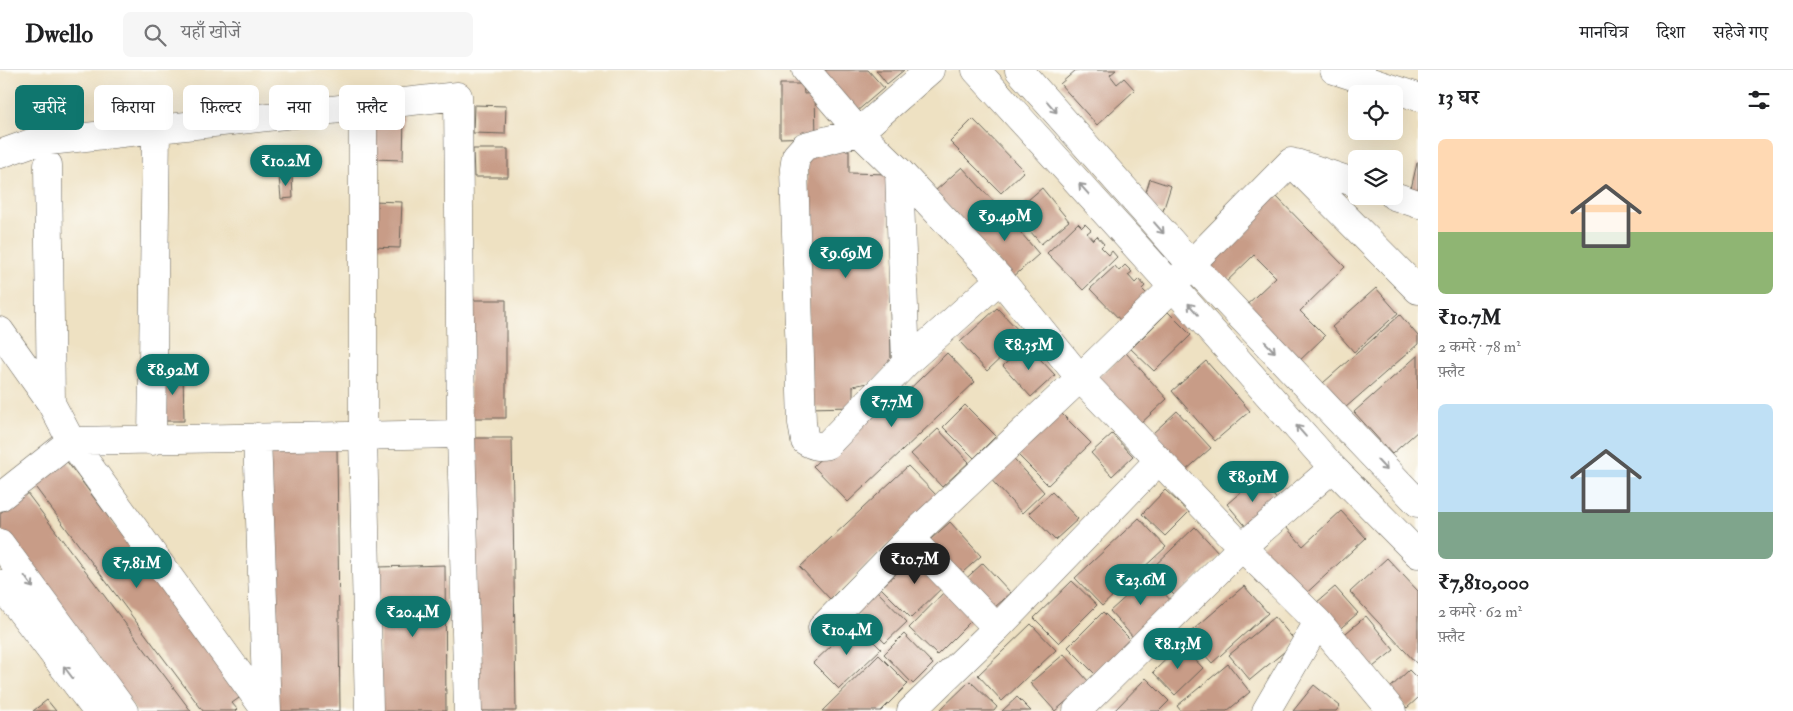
<!DOCTYPE html>
<html lang="hi">
<head>
<meta charset="utf-8">
<style>
	body { margin:0; font-family:"IM FELL Double Pica","Noto Serif Devanagari",serif; background:#f6f6f6; color:#202124; height:100vh; display:flex; flex-direction:column; font-size:19px; white-space:nowrap }
	* { box-sizing:border-box; margin:0 }
	p { font-size:16px; color:#757577 }
	.icon { flex:none; width:28px; height:28px; fill:none; stroke:currentColor; stroke-width:2; stroke-linecap:round; stroke-linejoin:round }
	.map { position:relative; flex:1; overflow:hidden }
	.sheet { display:flex; flex-direction:column; background:#fff; width:375px }
	.sheet>* { flex:none }
	.banner { position:absolute; left:15px; top:15px; width:475px; height:45px; display:flex; gap:10px }
	.controls { position:absolute; left:1348px; top:15px; display:grid; gap:10px }
	.controls a { display:grid; place-items:center; width:55px; height:55px; border-radius:8px; background:#fff; box-shadow:0 5px 20px #0002; font-size:25px }
	.price { position:absolute; translate:-50% -42px; padding:0 11px; border-radius:18px; background:#0f766e; color:#fff; font-size:16px; line-height:32px; filter:drop-shadow(0 1px 2px #0008) }
	.price::after { content:''; position:absolute; left:50%; top:30px; width:15px; height:11px; margin-left:-8px; background:inherit; clip-path:polygon(0 0,100% 0,50% 100%) }
	.price.active { background:#222; color:#fff }
	ul { padding:0; list-style:none }
	li { display:grid; align-content:center; gap:10px; height:265px; padding:0 20px }
	li span { display:grid; place-items:center; height:155px; border-radius:8px; color:#555 }
	li>.icon { margin-inline-start:auto }
	span .icon { width:90px; height:90px; fill:#fffc; stroke-width:1 }
	li b { font-size:21px }
	h2 { display:flex; justify-content:space-between; align-items:center; height:60px; padding:0 20px; font-size:21px }
	.tag { padding:0 18px; border-radius:8px; background:#fff; box-shadow:0 5px 20px #0002; font-size:18px; line-height:45px }
	.tag.active { background:#0f766e; color:#fff }
	header { display:flex; align-items:center; gap:30px; box-sizing:border-box; height:70px; padding:0 25px; background:#fff; border-bottom:1px solid #e0e0e0 }
	header strong { font-size:24px }
	nav { display:flex; gap:28px; margin-inline-start:auto; font-size:18px }
	.search { width:350px; height:45px; background:#f6f6f6; display:flex; align-items:center; gap:12px; box-sizing:border-box; padding:0 18px; border-radius:8px; color:#757577; font-size:19px }
	main { display:flex; flex:1; min-height:0 }
	.map>svg:first-child { display:block }
</style>
</head>
<body>
<header>
<strong>Dwello</strong>
<div class="search"><svg class="icon" aria-label="search" viewBox="0 0 24 24"><circle cx="10" cy="10" r="6"/><path d="M15 15l6 6"/></svg>यहाँ खोजें</div>
<nav><a>मानचित्र</a><a>दिशा</a><a>सहेजे गए</a></nav>
</header>
<main>
<div class="map">
<svg width="1418" height="641" viewBox="0 0 1418 641">
	<rect width="100%" height="100%" fill="#fdfcf7"/>
	<filter id="ink" filterUnits="userSpaceOnUse"><feTurbulence type="fractalNoise" baseFrequency=".02" numOctaves="2"/><feDisplacementMap in="SourceGraphic" scale="10" xChannelSelector="R" yChannelSelector="G"/><feConvolveMatrix kernelMatrix="1 2 1 2 8 2 1 2 1" color-interpolation-filters="sRGB"/></filter>
	<filter id="wash" filterUnits="userSpaceOnUse"><feTurbulence type="fractalNoise" baseFrequency=".0096" numOctaves="4" result="noise"/><feDisplacementMap in="SourceGraphic" scale="20" xChannelSelector="R" yChannelSelector="G"/><feGaussianBlur stdDeviation="1.12" result="paint"/><feColorMatrix in="noise" values="0 0 0 0 0 0 0 0 0 0 0 0 0 0 0 0 0 1.4 0 .05"/><feComposite in="paint" operator="in"/></filter>
	<g filter="url(#wash)">
		<rect width="100%" height="100%" fill="#eee1c2"/>
		<g id="blocks">
			<path fill="#c89c87" d="M819,0H868L884,18L856,42Z
				M876,0H904L887,14Z
				M1076,0H1116L1110,5L1117,14L1124,8L1135,20L1097,55L1060,14Z
				M780,14H803L804,24L815,23L816,67L780,68Z
				M474,35L506,36L505,64L473,63Z
				M373,44L404,45L403,90L372,89Z
				M973,49L1024,101L1001,123L950,72Z
				M473,79H508V107H474Z
				M807,80H849V103L888,104L891,294L873,312L853,316V337L808,338Z
				M1417,93H1418V125L1410,123Z
				M962,97L993,131L966,155L935,121Z
				M279,106H292L293,128L281,129Z
				M1150,109L1171,116L1163,141L1142,135Z
				M1042,118L1069,151L1041,174L1014,142Z
				M1273,123L1345,197L1300,241L1325,266L1292,298L1238,243L1276,207L1254,185L1219,219L1197,196Z
				M372,131L402,132L400,178L371,177Z
				M999,137L1039,184L1012,208L971,161Z
				M1078,153L1082,157L1085,154L1091,160L1087,163L1093,170L1097,166L1104,174L1101,177L1109,185L1112,181L1117,187L1083,220L1047,183Z
				M1125,195L1132,202L1128,205L1135,213L1139,209L1145,216L1142,219L1150,227L1127,257L1090,219L1115,196L1119,201Z
				M1376,218L1398,243L1354,282L1332,257Z
				M470,230H506V348H470Z
				M997,238L1024,266L987,301L960,272Z
				M1168,242L1191,265L1154,301L1131,279Z
				M1400,245L1418,266V274L1345,338L1323,313Z
				M1026,274L1055,305L1031,327L1003,296Z
				M947,283L975,312L848,432L813,396L888,325L895,333Z
				M1126,283L1167,329L1137,357L1095,310Z
				M1418,285V361L1392,384L1354,342Z
				M1206,291L1250,341L1215,371L1172,321Z
				M183,300L184,351H162L161,301Z
				M965,335L996,366L974,388L943,357Z
				M1059,341L1091,373L1048,415L1016,383Z
				M1177,341L1211,378L1185,401L1152,364Z
				M938,359L969,392L942,417L911,384Z
				M1112,364L1133,386L1112,406L1091,383Z
				M471,368H512L516,641H475Z
				M337,377L340,641H274L268,378Z
				M1008,382L1044,422L1022,443L985,403Z
				M65,389L242,626L232,633L237,639L235,641H203L33,414Z
				M908,396L938,427L830,529L800,497Z
				M1258,407L1279,432L1248,459L1227,434Z
				M1165,420L1189,442L1165,466L1142,444Z
				M1052,422L1078,449L1055,470L1029,443Z
				M27,423L191,641H136L0,458V443Z
				M1341,441L1366,468L1300,529L1257,482L1285,456L1303,476Z
				M1139,448L1166,477L1102,536L1075,508Z
				M950,452L981,486L954,510L923,476Z
				M1195,457L1220,484L1176,527L1150,500Z
				M919,482L948,512L911,548L881,518Z
				M1387,488L1418,521V595L1350,522Z
				M983,493L1011,523L987,544L960,514Z
				M445,495L446,641H380L379,497Z
				M1149,506L1172,532L1133,567L1110,541Z
				M1072,511L1097,535L1059,573L1034,548Z
				M951,515L979,543L937,585L909,558Z
				M1244,516L1268,543L1212,593L1187,565Z
				M1335,517L1358,543L1334,564L1310,538Z
				M877,521L907,552L885,573L855,542Z
				M1103,542L1132,571L1097,606L1068,577Z
				M1366,546L1394,580L1368,601L1340,568Z
				M1275,547L1296,572L1250,610L1229,585Z
				M855,553L881,579L839,619L813,593Z
				M1031,554L1056,580L1002,631L978,605Z
				M904,564L933,594L913,614L884,584Z
				M1181,575L1203,598L1175,625L1153,602Z
				M1064,584L1089,612L1055,641L1030,613Z
				M879,585L908,614L881,641H822Z
				M1228,594L1250,622L1227,641H1181L1177,636Z
				M1409,600L1418,609V628L1407,638L1389,619Z
				M1146,608L1169,631L1159,641H1114Z
				M970,611L997,637L994,641H939Z
				M1314,615L1340,636L1336,641H1293Z
				M1017,627L1031,641H1002Z
				M47,630L56,641H33Z"/>
		</g>
	</g>
	<g filter="url(#ink)">
		<use href="#blocks" fill-opacity="0" stroke="#666156" stroke-width="1"/>
		<g fill="none" stroke-linecap="round" stroke-linejoin="round">
			<defs>
				<path id="minor" d="M806,0L859,62L899,101L1000,209L1080,308L1242,477L1318,552L1392,641
					M930,0L859,62L805,76L796,86L794,99L802,353L805,371C813,376 818,377 827,375L906,293L1000,209
					M976,0L1173,217L1333,398L1418,484
					M1019,0L1191,194L1418,433
					M1334,0L1418,27
					M363,37V365L369,641
					M0,84L31,73L458,26L461,364L468,641
					M1296,93L1356,113
					M48,95L51,333
					M899,101L906,293
					M1394,126L1418,134
					M0,261L51,333L71,371L266,641
					M257,367L267,641
					M152,371L156,59
					M0,427L71,371L461,364
					M910,468L997,558
					M0,473L124,641
					M0,514L97,641
					M822,558L910,468L1080,308L1173,217L1191,194L1291,92L1418,220
					M911,641L997,558L1159,390
					M1077,641L1242,477L1333,398
					M1266,641L1318,552"/>
			</defs>
			<use href="#minor" stroke="#666156" stroke-width="29"/>
			<use href="#minor" stroke="#fff" stroke-width="28"/>
		</g>
		<defs><path id="oneway-shaft" d="M-6 0H5M1.5-3L5.5 0L1.5 3" fill="none" stroke-width="1.6" stroke-linecap="round" stroke-linejoin="round" transform="scale(1.25)"/></defs>
		<g stroke="#999">
			<use href="#oneway-shaft" transform="translate(1052 37) rotate(49)"/>
			<use href="#oneway-shaft" transform="translate(1084 119) rotate(-132)"/>
			<use href="#oneway-shaft" transform="translate(1159 158) rotate(49)"/>
			<use href="#oneway-shaft" transform="translate(1193 239) rotate(-131)"/>
			<use href="#oneway-shaft" transform="translate(1270 277) rotate(46)"/>
			<use href="#oneway-shaft" transform="translate(1301 361) rotate(-131)"/>
			<use href="#oneway-shaft" transform="translate(1382 395) rotate(47)"/>
			<use href="#oneway-shaft" transform="translate(29 512) rotate(54)"/>
			<use href="#oneway-shaft" transform="translate(68 602) rotate(-127)"/>
		</g>
	</g>
</svg>
<div class="controls">
<a><svg class="icon" aria-label="locate" viewBox="0 0 24 24"><circle cx="12" cy="12" r="6"/><path d="M12 2v4M12 18v4M2 12h4M18 12h4"/></svg></a>
<a><svg class="icon" aria-label="layers" viewBox="0 0 24 24"><path d="M12 4l9 5-9 5-9-5zM3 14l9 5 9-5"/></svg></a>
</div>
<b class="price" style="left:286px;top:117px">₹10.2M</b>
<b class="price" style="left:1005px;top:172px">₹9.49M</b>
<b class="price" style="left:846px;top:209px">₹9.69M</b>
<b class="price" style="left:1029px;top:301px">₹8.35M</b>
<b class="price" style="left:173px;top:326px">₹8.92M</b>
<b class="price" style="left:892px;top:358px">₹7.7M</b>
<b class="price" style="left:1253px;top:433px">₹8.91M</b>
<b class="price active" style="left:915px;top:515px">₹10.7M</b>
<b class="price" style="left:137px;top:519px">₹7.81M</b>
<b class="price" style="left:1141px;top:536px">₹23.6M</b>
<b class="price" style="left:413px;top:568px">₹20.4M</b>
<b class="price" style="left:847px;top:586px">₹10.4M</b>
<b class="price" style="left:1178px;top:600px">₹8.13M</b>
<div class="banner">
<a class="tag active">खरीदें</a>
<a class="tag">किराया</a>
<a class="tag">फ़िल्टर</a>
<a class="tag">नया</a>
<a class="tag">फ़्लैट</a>
</div>
</div>
<section class="sheet">
<h2>13 घर<svg class="icon" aria-label="filters" viewBox="0 0 24 24"><path d="M4 7h16M4 17h16"/><circle cx="9" cy="7" r="2"/><circle cx="15" cy="17" r="2"/></svg></h2>
<ul>
<li><span style="background:linear-gradient(#ffd9b3 60%,#8fb573 0)"><svg class="icon" aria-label="home" viewBox="0 0 24 24"><path d="M3 11l9-7 9 7M6 9v11h12V9"/></svg></span><div><b>₹10.7M</b><p>2 कमरे · 78 m²</p><p>फ़्लैट</p></div></li>
<li><span style="background:linear-gradient(#bfe0f5 70%,#7fa58c 0)"><svg class="icon" aria-label="home" viewBox="0 0 24 24"><path d="M3 11l9-7 9 7M6 9v11h12V9"/></svg></span><div><b>₹7,810,000</b><p>2 कमरे · 62 m²</p><p>फ़्लैट</p></div></li>
</ul>
</section>
</main>
</body>
</html>
